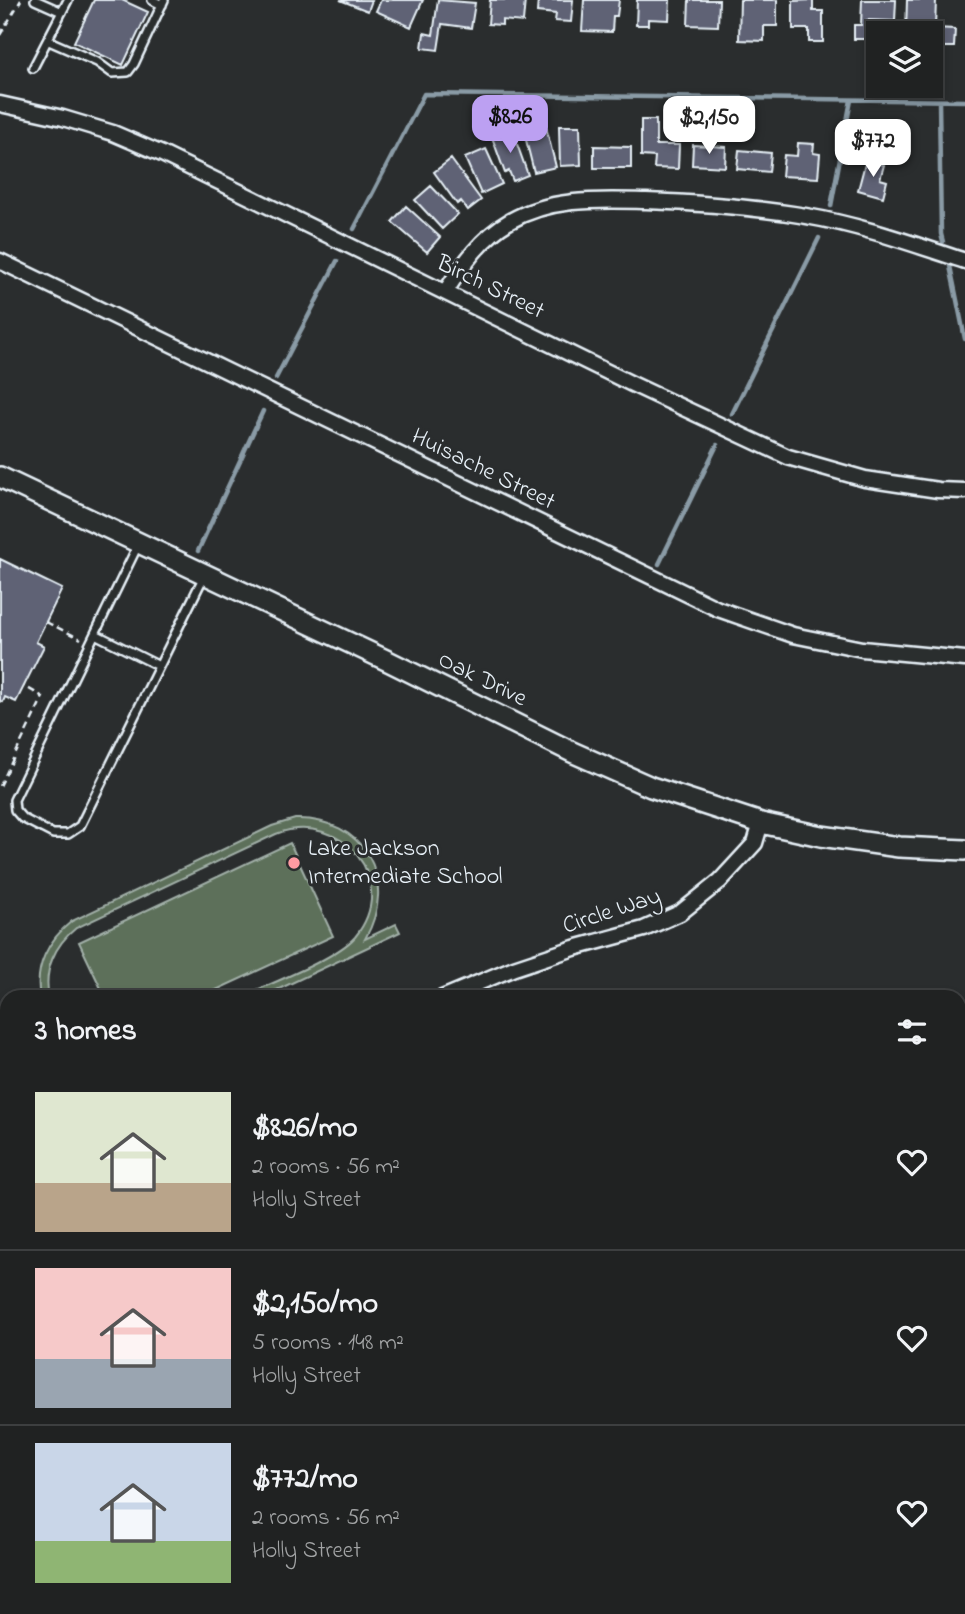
<!DOCTYPE html>
<html lang="en">
<head>
<meta charset="utf-8">
<style>
	body { margin:0; font-family:"Indie Flower",sans-serif; background:#282a2a; color:#f1f3f6; height:100vh; display:flex; flex-direction:column; font-size:26px; white-space:nowrap }
	* { box-sizing:border-box; margin:0 }
	p { font-size:23px; color:#a2a4a5 }
	.icon { flex:none; width:38px; height:38px; fill:none; stroke:currentColor; stroke-width:2; stroke-linecap:round; stroke-linejoin:round }
	.map { position:relative; flex:1; overflow:hidden }
	.drawer { position:absolute; left:0px; top:990px; width:966px; height:625px; display:flex; flex-direction:column; background:#202222; border-radius:21px 21px 0 0; box-shadow:0 4px 10px #0003,0 0 0 2px #3d3f40 }
	.drawer>* { flex:none }
	.buttons { position:absolute; left:866px; top:21px; display:grid; gap:14px }
	.buttons a { display:grid; place-items:center; width:77px; height:77px; border-radius:0px; background:#202222; box-shadow:0 4px 10px #0003,0 0 0 2px #3d3f40; font-size:35px }
	.price { position:absolute; translate:-50% -60px; padding:0 16px; border-radius:14px; background:#fff; color:#222; font-size:23px; line-height:46px; filter:drop-shadow(0 2px 4px #0008) }
	.price::after { content:''; position:absolute; left:50%; top:42px; width:21px; height:16px; margin-left:-10px; background:inherit; clip-path:polygon(0 0,100% 0,50% 100%) }
	.price.selected { background:#bca0f2; color:#111 }
	ul { padding:0; list-style:none }
	li { display:flex; align-items:center; gap:21px; height:175px; padding:0 35px }
	li+li { border-top:2px solid #3d3f40 }
	li span { display:grid; place-items:center; flex:none; width:196px; height:140px; border-radius:0px; color:#555 }
	li>.icon { margin-inline-start:auto }
	span .icon { width:84px; height:84px; fill:#fffc; stroke-width:1 }
	li b { font-size:30px }
	h2 { display:flex; justify-content:space-between; align-items:center; height:84px; padding:0 35px; font-size:30px }
	.map>svg:first-child { display:block }
</style>
</head>
<body>
<div class="map">
<svg width="965" height="1614" viewBox="0 0 965 1614">
	<rect width="100%" height="100%" fill="#2a2d2e"/>
	<filter id="ink" filterUnits="userSpaceOnUse"><feTurbulence type="fractalNoise" baseFrequency=".0143" numOctaves="2"/><feDisplacementMap in="SourceGraphic" scale="14" xChannelSelector="R" yChannelSelector="G"/><feConvolveMatrix kernelMatrix="1 2 1 2 8 2 1 2 1" color-interpolation-filters="sRGB"/></filter>
	<g filter="url(#ink)">
		<path fill="#5d705a" stroke="#a2b0a9" stroke-width="2" d="M295,819C364,817 399,880 365,939L396,924L400,932L262,997H241C269,984 336,959 355,937C401,881 341,809 276,834L76,928C55,945 43,970 49,997H40C34,967 48,940 72,921L272,826Z
			M290,843L333,936L201,997H105L79,942Z
			M7,1075V1106L0,1112V1081Z"/>
		<path fill="#4b626f" stroke="#8a9ba6" stroke-width="2" d="M965,1073V1111L959,1112V1074Z
			M7,1458V1508L0,1514V1462Z"/>
		<g fill="none" stroke-linecap="round" stroke-linejoin="round">
			<path stroke="#8a9ba6" stroke-width="4.5" d="M939,101L941,234L943,242
				M831,206L851,100
				M354,229L424,94L965,101
				M950,266L965,339
				M276,378L337,261
				M732,414L819,238
				M198,551L263,411
				M659,564L717,445
				M407,1608L410,1614"/>
		</g>
		<path fill="#5e6274" stroke="#e8f1f8" stroke-width="2" d="M94,0H122L148,12L123,65L74,42Z
			M340,0H372L368,11Z
			M381,0H423L411,27L376,11Z
			M438,0L475,3L471,28L442,24L438,50L422,48L424,33L433,35Z
			M490,0H525L523,22L502,20V25L488,24Z
			M538,0H573L571,22L555,21L556,14L537,12Z
			M584,0H619L617,16H613L612,32L582,31Z
			M637,0H670L669,20L648,19V25H636Z
			M689,0H719L718,26L688,25Z
			M740,0H777V26H764V41L739,40Z
			M813,0V11H823V42H809V29H793V1Z
			M862,0H896L895,21L867,20L866,39H854V25H861Z
			M907,0H936L935,28L955,29L954,47H932L931,33H906Z
			M641,120H656V145H679L678,169L654,168L655,157L641,156Z
			M559,126H580L581,165L560,166Z
			M546,127L556,167L534,172L524,132Z
			M512,130L528,175L513,181L509,171L505,173L492,137Z
			M798,143L814,144L813,153L820,154L818,178L782,176L784,155L797,156Z
			M693,145L726,147L725,167L692,165Z
			M594,146L631,147V168H594Z
			M486,149L502,184L481,194L465,158Z
			M739,150L771,153L769,172L737,169Z
			M451,159L481,200L468,210L461,201L457,204L434,172Z
			M866,160L884,165L880,179L887,181L883,197L858,190Z
			M431,186L458,214L442,229L415,200Z
			M406,206L440,237L427,252L392,222Z
			M0,559L62,589L36,642L44,646L16,702L5,697L3,702L0,701Z
			M42,1608H62L66,1614H45Z
			M228,1608H252L254,1614H220L219,1612Z
			M268,1608H285L288,1612L284,1614H272Z"/>
		<g fill="none" stroke-linecap="round" stroke-linejoin="round">
			<defs>
				<path id="lane" d="M35,0L62,12
					M152,0L162,5
					M49,41L97,62L112,73L128,72L134,64L164,0
					M33,68L68,0
					M138,545L14,800L15,810L22,818L53,834H68L80,826L204,576
					M95,634L159,666
					M0,1173L7,1181"/>
				<path id="street" d="M0,104L63,118L113,133L162,154L632,384L788,457L865,479L938,490L965,491
					M0,261L718,609L793,635L862,649L965,659
					M446,291C463,264 482,237 510,221C552,197 600,200 646,201C699,203 753,207 806,216C860,225 913,244 965,261
					M442,998L514,968L574,948L644,929L680,913L720,881L755,843L761,823
					M0,1189L7,1185
					M959,1278L965,1277
					M143,1614L152,1608
					M651,1614L652,1608
					M886,1614V1608"/>
				<path id="secondary" d="M0,477L388,661L572,752L651,787L761,823L821,836L899,847L965,850"/>
			</defs>
			<use href="#lane" stroke="#e8f1f8" stroke-width="12"/>
			<use href="#street" stroke="#e8f1f8" stroke-width="19"/>
			<use href="#secondary" stroke="#e8f1f8" stroke-width="24"/>
			<path stroke="#e8f1f8" stroke-width="2.5" stroke-dasharray="7 5" stroke-linecap="butt" d="M0,35L21,0
				M46,622L81,639
				M0,786L43,697L24,686
				M0,1013L3,1014"/>
			<use href="#lane" stroke="#2a2d2e" stroke-width="7"/>
			<use href="#street" stroke="#2a2d2e" stroke-width="14"/>
			<use href="#secondary" stroke="#2a2d2e" stroke-width="19"/>
		</g>
	</g>
	<circle fill="#ff9aa2" stroke="#2a2d2e" stroke-width="2.5" cx="294" cy="863" r="7"/>
	<g text-anchor="middle" dominant-baseline="central" stroke-width="6" stroke-linejoin="round" paint-order="stroke">
		<g font-size="24" fill="#e8f1f8" stroke="#2a2d2e">
			<text transform="translate(490 288) rotate(26)">Birch Street</text>
			<text transform="translate(483 470) rotate(26)">Huisache Street</text>
			<text transform="translate(482 680) rotate(26)">Oak Drive</text>
			<text transform="translate(612 912) rotate(-18)">Circle Way</text>
		</g>
		<g font-size="24" fill="#e8f1f8" stroke="#2a2d2e" text-anchor="start">
			<text x="308" y="849">Lake Jackson<tspan x="308" dy="28">Intermediate School</tspan></text>
		</g>
	</g>
</svg>
<div class="buttons">
<a><svg class="icon" aria-label="layers" viewBox="0 0 24 24"><path d="M12 4l9 5-9 5-9-5zM3 14l9 5 9-5"/></svg></a>
</div>
<b class="price selected" style="left:510px;top:155px">$826</b>
<b class="price" style="left:709px;top:156px">$2,150</b>
<b class="price" style="left:873px;top:179px">$772</b>
<section class="drawer">
<h2>3 homes<svg class="icon" aria-label="filters" viewBox="0 0 24 24"><path d="M4 7h16M4 17h16"/><circle cx="9" cy="7" r="2"/><circle cx="15" cy="17" r="2"/></svg></h2>
<ul>
<li><span style="background:linear-gradient(#dfe7d0 65%,#b9a48a 0)"><svg class="icon" aria-label="home" viewBox="0 0 24 24"><path d="M3 11l9-7 9 7M6 9v11h12V9"/></svg></span><div><b>$826/mo</b><p>2 rooms · 56 m²</p><p>Holly Street</p></div><svg class="icon" aria-label="heart" viewBox="0 0 24 24"><path d="M12 20l-8-8c-3-5 5-10 8-4 3-6 11-1 8 4z"/></svg></li>
<li><span style="background:linear-gradient(#f6c9c9 65%,#9aa5b1 0)"><svg class="icon" aria-label="home" viewBox="0 0 24 24"><path d="M3 11l9-7 9 7M6 9v11h12V9"/></svg></span><div><b>$2,150/mo</b><p>5 rooms · 148 m²</p><p>Holly Street</p></div><svg class="icon" aria-label="heart" viewBox="0 0 24 24"><path d="M12 20l-8-8c-3-5 5-10 8-4 3-6 11-1 8 4z"/></svg></li>
<li><span style="background:linear-gradient(#c9d6e8 70%,#8fb573 0)"><svg class="icon" aria-label="home" viewBox="0 0 24 24"><path d="M3 11l9-7 9 7M6 9v11h12V9"/></svg></span><div><b>$772/mo</b><p>2 rooms · 56 m²</p><p>Holly Street</p></div><svg class="icon" aria-label="heart" viewBox="0 0 24 24"><path d="M12 20l-8-8c-3-5 5-10 8-4 3-6 11-1 8 4z"/></svg></li>
</ul>
</section>
</div>
</body>
</html>
